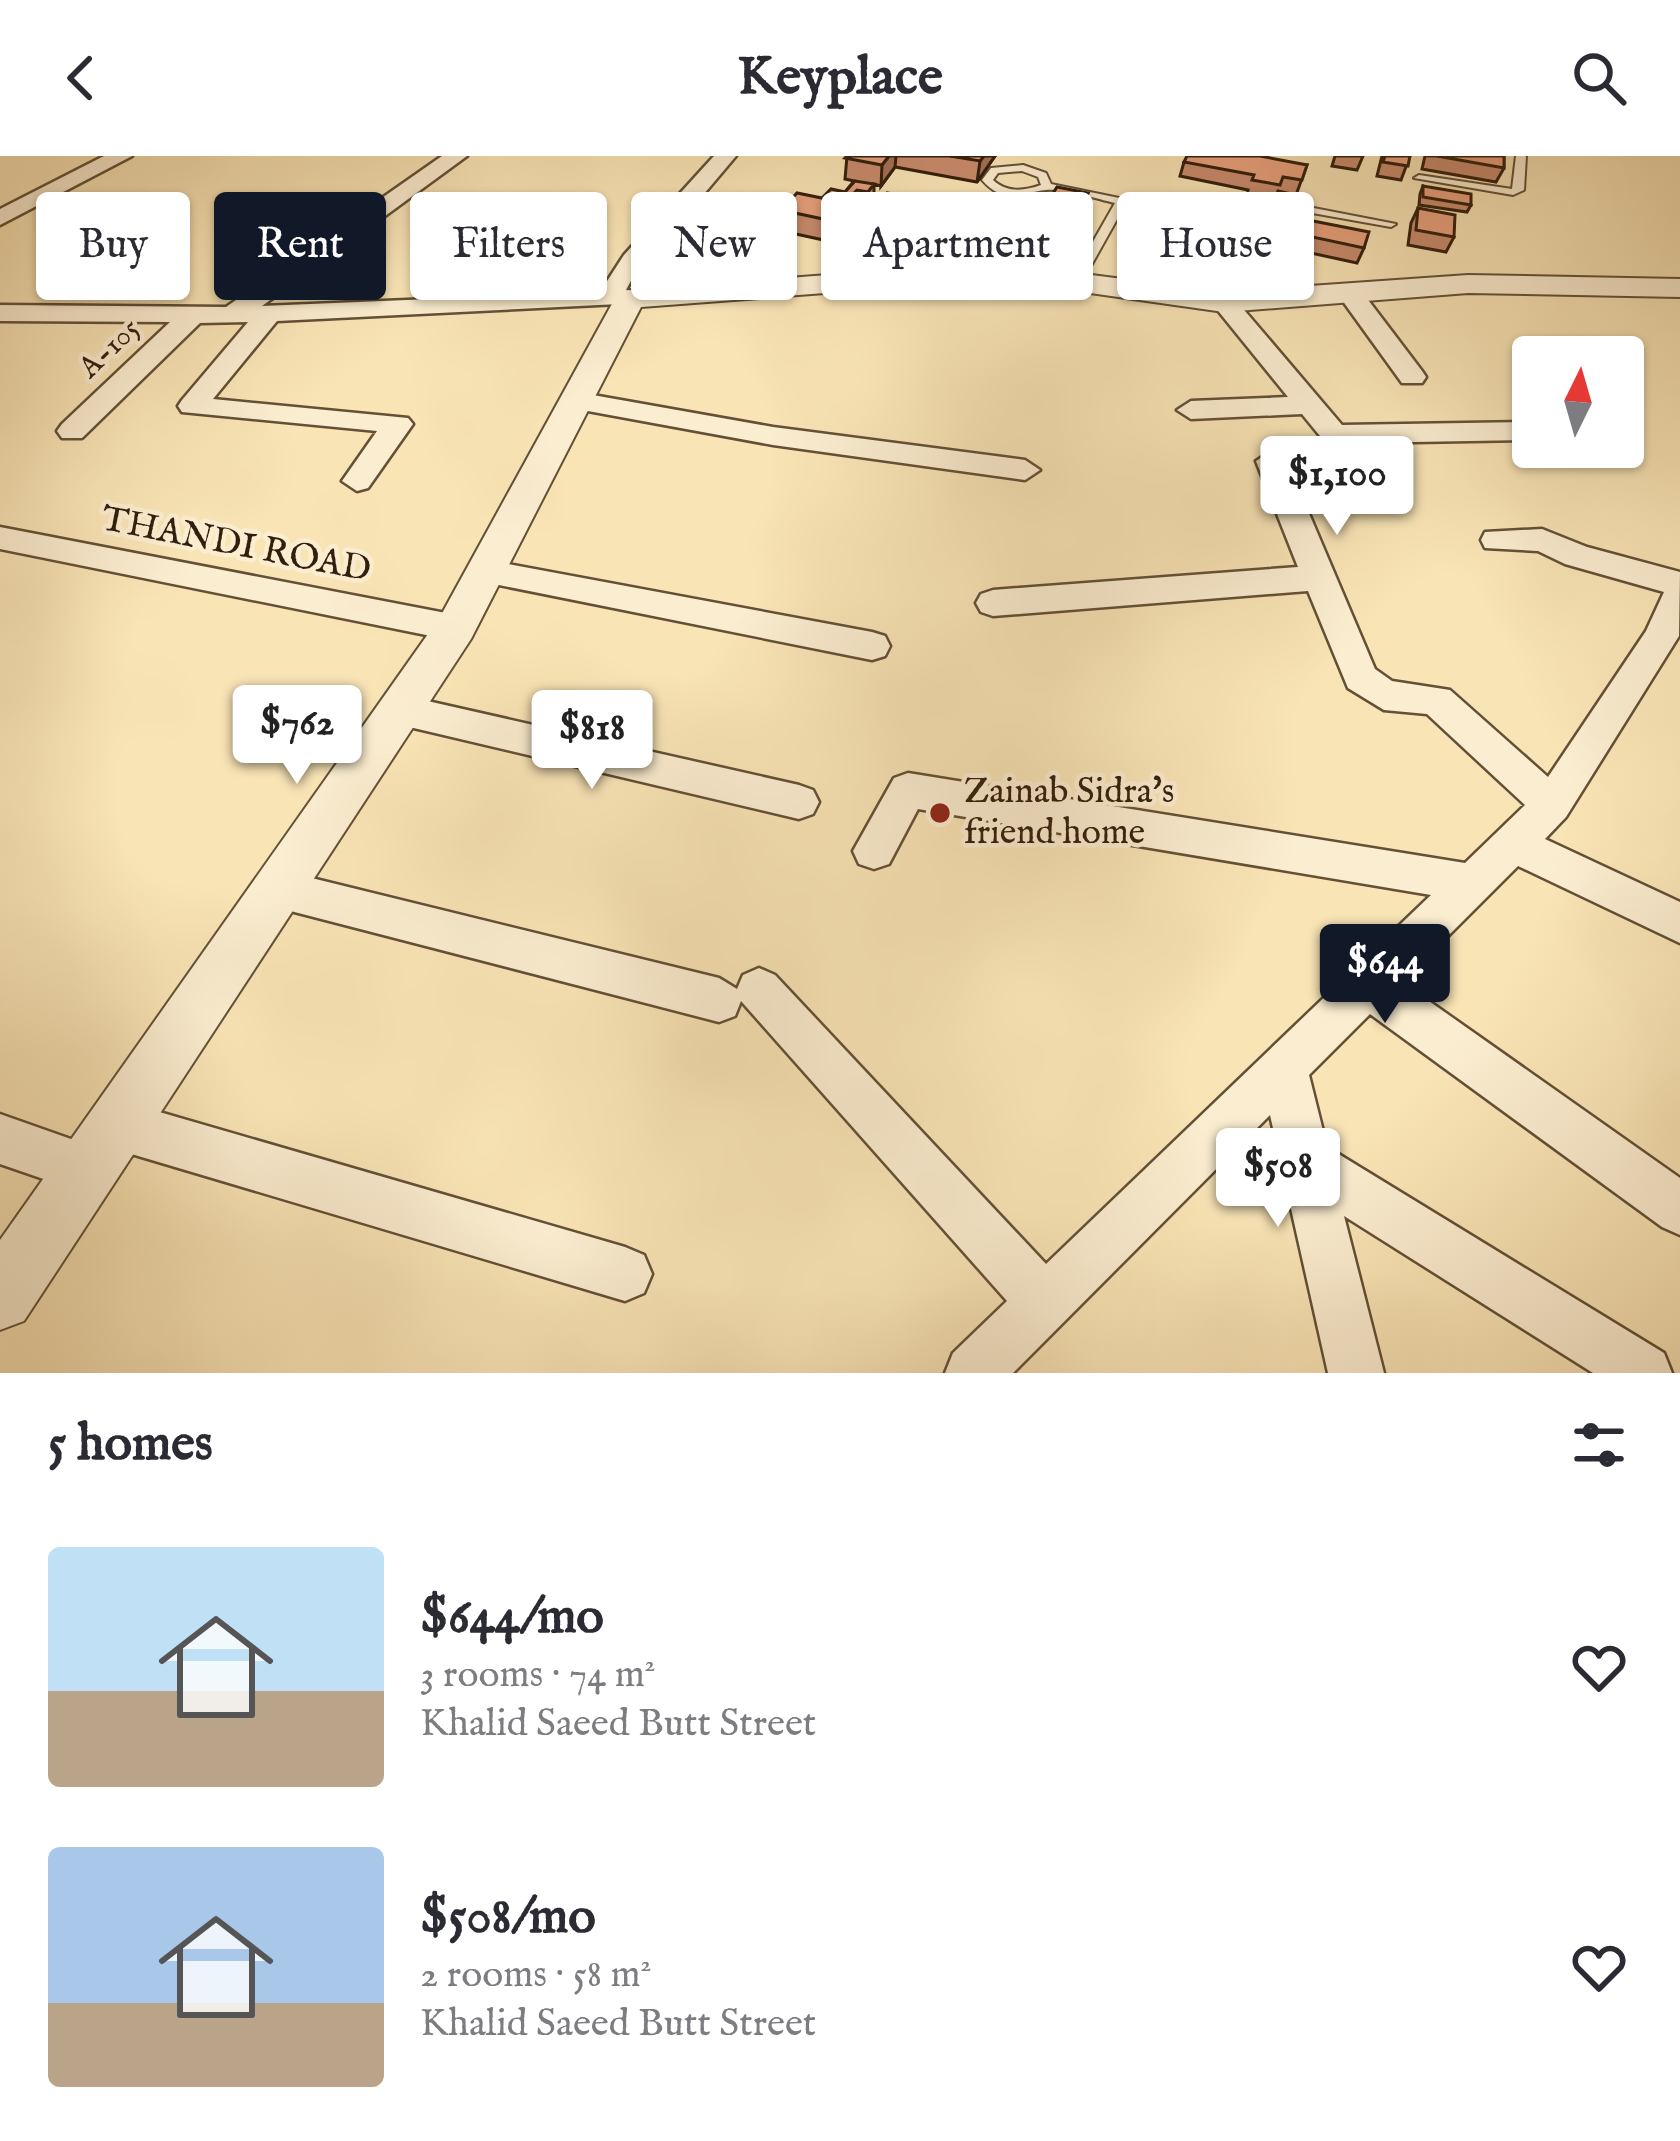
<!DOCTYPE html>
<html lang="en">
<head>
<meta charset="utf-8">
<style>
	body { margin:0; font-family:"IM FELL English",serif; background:#f7f7f7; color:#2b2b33; height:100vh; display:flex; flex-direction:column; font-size:45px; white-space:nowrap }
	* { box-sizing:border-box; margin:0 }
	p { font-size:39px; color:#7c7c81 }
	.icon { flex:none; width:66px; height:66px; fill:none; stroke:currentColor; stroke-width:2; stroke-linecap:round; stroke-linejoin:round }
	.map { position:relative; height:1217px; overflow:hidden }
	.panel { display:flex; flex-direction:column; background:#fff; flex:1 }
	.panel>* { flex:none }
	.banner { position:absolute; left:36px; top:36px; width:1608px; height:108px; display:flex; gap:24px }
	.needle { width:78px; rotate:5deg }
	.controls { position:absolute; left:1512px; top:180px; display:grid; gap:24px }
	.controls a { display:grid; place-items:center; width:132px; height:132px; border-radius:12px; background:#fff; box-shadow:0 3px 9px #0004; font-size:60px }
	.price { position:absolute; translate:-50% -102px; padding:0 27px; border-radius:12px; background:#fff; color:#222; font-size:39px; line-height:78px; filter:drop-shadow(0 3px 6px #0008) }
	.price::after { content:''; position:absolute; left:50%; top:72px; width:36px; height:27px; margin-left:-18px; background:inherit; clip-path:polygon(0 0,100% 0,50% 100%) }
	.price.current { background:#111827; color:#fff }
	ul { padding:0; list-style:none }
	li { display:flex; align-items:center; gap:36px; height:300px; padding:0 48px }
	li span { display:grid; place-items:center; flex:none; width:336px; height:240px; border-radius:12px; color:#555 }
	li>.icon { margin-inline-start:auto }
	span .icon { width:144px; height:144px; fill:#fffc; stroke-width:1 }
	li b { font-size:51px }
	h2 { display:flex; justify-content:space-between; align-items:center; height:144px; padding:0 48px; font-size:51px }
	.tag { padding:0 42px; border-radius:12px; background:#fff; box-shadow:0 3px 9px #0004; font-size:42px; line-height:108px }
	.tag.current { background:#111827; color:#fff }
	header { display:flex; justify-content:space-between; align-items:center; height:156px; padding:0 48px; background:#fff; font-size:54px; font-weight:800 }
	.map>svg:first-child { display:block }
</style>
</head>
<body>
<header><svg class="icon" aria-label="back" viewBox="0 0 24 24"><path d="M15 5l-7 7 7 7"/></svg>Keyplace<svg class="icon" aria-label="search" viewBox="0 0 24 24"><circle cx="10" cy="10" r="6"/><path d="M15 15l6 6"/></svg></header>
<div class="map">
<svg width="1680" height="1217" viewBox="0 0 1680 1217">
	<rect width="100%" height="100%" fill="#f9e4b6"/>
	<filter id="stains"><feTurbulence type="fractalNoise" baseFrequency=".00167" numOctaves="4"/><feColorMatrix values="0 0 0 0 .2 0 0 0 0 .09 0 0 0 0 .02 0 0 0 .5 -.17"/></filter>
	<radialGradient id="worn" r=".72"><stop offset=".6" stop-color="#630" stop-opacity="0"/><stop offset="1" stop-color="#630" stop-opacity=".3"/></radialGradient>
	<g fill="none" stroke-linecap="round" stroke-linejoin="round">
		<defs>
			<path id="service" d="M1516,0H1526L1524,34L1513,39L1414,22L1419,19L1512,33Z
				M1023,9L1046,17L1051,28L1236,66L1240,65L1250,44L1262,42L1396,68L1391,71L1262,48L1258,49L1248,69L1236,72L1125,49L1082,126L1076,130L1070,126L1115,47C1097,43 1064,32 1046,34C1019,37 1004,49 982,24L991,12ZM1022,15L1038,21L1041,29C1024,35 1007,37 993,24L998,17Z"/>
			<path id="minor" d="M104,0H132L0,69V53Z
				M442,0H467L262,150L600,136L624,99L714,0H736L632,123L626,134L639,137L643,142L639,147L277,165L213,243L408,262L413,268L368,332L357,335L342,325L377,275L182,256L178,250L182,244L248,166L200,167L82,282H62L57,275L62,268L170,166L0,165V149L226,151Z
				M1350,129L1359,132L1422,215L1426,221L1422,227H1402L1337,137Z
				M1224,138L1233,141L1342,269L1533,266L1532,284L1358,287L1366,298L1361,313L1291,315L1375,513L1392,525L1450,534L1548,621L1646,475L1664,436L1565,408L1538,395L1485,392L1481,384L1485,376L1542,373L1587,391L1680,416L1679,480L1566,661L1545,683L1680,746V787L1518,710L1402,826L1680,1022V1079L1662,1071L1370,858L1309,919L1327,991L1664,1197L1672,1217H1593L1344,1060L1384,1217H1328L1270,959L1013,1217H945L953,1197L1007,1145L741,845L735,860L719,866L279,752L264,747L258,733L264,719L279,714L719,822L737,833L743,819L759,812L775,819L1046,1108L1431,739L918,653L889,708L874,713L859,708L853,695L894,622L908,617L1465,707L1525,649L1427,558L1384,554L1348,532L1308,435L993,460L981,456L976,447L981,438L993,434L1298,411L1256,305L1271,295L1333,296L1302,258L1191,263L1177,254L1191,245L1288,241L1211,146Z
				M576,236L773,271L1025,304L1040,314L1025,324L773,289L566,251L562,245L566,239Z
				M0,371L456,459L468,463L474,472L468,481L456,485L0,393Z
				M486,404L872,476L885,480L890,490L885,500L872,504L474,424L469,416L474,408Z
				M401,539L799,629L813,634L819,646L813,658L799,663L401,569L388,565L382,554L388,543Z
				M118,944L625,1091L644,1099L652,1118L644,1137L625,1145L118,994L101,986L93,969L101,952Z
				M0,958L105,995L112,1013L105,1031L87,1038L0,1008Z"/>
			<path id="tertiary" d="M958,109L1076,117L1224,136L1468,119L1680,123V141L1468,137L1224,156L1076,135L958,127L641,151L471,483L24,1165L0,1174V1084L440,461L619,135Z"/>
		</defs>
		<use href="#service" stroke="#635036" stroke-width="4"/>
		<use href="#minor" stroke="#635036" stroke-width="5"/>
		<use href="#tertiary" stroke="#635036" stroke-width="4"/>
		<use href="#service" fill="#fbedd0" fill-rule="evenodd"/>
		<use href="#minor" fill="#fbedd0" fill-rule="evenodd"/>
		<use href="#tertiary" fill="#fbedd0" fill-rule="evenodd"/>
	</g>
	<path fill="#c78a6c" stroke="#311e0c" stroke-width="3" d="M847,0H995L977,26L895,11L881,30L874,28V43L941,48L940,69L921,96L849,81L842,88L782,75L781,54L845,36L854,25L845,23Z
		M1335,0H1363L1357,14L1332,10Z
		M1382,0H1410L1401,24L1377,20Z
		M1425,0H1504V12L1496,26L1422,13Z
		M1184,6L1307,9L1296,39L1278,35L1275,42L1295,70L1292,77H1287L1276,116L1250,111L1265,60L1269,61L1274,44L1247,38L1248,34L1180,20Z
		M1423,30L1471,49L1467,56L1419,49L1420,38Z
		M1085,52L1067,84L1035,78L1037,63Z
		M1418,52L1454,81L1446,96L1408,89L1411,67Z
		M1308,64L1364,92L1357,107L1297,94Z"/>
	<path fill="#a27058" stroke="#311e0c" stroke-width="3" d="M889,0H896L895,11L881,30L882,9Z
		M984,0H995L977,26L980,5Z
		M1088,37L1085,52L1067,84L1070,69Z
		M941,48L940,69L921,96L922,74Z
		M849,59V81L842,88V67Z"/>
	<path fill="#e7a07d" stroke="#311e0c" stroke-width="3" d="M847,0H889L882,9L845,2Z
		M950,0H984L980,5Z
		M1187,0H1260L1307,9L1302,24L1283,21L1280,29L1252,24L1254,19L1184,6Z
		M1385,0H1410L1408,10L1383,6Z
		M1437,0H1504V12Z
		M855,25L874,28L868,36L857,34L853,38L881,44L887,37L941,48L922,74L849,59L842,67L781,54L797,37L822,42L831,33L845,36Z
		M1423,30L1471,38V49L1423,41Z
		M1057,31L1088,37L1070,69L1037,63Z
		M1275,42L1301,47L1295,70L1289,69L1290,65L1269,61Z
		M1418,52L1455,59L1454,81L1416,74Z
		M1265,60L1290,65L1282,100L1255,96Z
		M1308,64L1369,76L1364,92L1303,79Z"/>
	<circle fill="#8f2418" stroke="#fbedd0" stroke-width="4.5" cx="940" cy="657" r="12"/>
	<g text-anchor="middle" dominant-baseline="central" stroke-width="9" stroke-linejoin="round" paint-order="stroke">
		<g font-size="30" fill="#311e0c" stroke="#fbedd0">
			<text transform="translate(110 193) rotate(-44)">A-105</text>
		</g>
		<g font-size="36" fill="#311e0c" stroke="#fbedd0">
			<text transform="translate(236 389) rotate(11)">THANDI ROAD</text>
		</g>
		<g font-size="36" fill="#311e0c" stroke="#fbedd0" text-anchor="start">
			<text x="964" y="636">Zainab Sidra's<tspan x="964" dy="41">friend home</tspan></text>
		</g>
	</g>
	<rect width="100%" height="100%" filter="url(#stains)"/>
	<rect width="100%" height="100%" fill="url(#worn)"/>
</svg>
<div class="controls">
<a><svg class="needle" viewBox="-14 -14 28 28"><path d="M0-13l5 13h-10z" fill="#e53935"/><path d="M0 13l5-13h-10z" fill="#7c7c81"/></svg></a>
</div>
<b class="price" style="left:1337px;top:382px">$1,100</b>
<b class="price" style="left:297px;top:631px">$762</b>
<b class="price" style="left:592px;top:636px">$818</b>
<b class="price current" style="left:1385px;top:870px">$644</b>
<b class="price" style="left:1278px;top:1074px">$508</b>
<div class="banner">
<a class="tag">Buy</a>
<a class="tag current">Rent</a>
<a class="tag">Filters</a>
<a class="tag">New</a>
<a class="tag">Apartment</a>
<a class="tag">House</a>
</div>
</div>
<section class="panel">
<h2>5 homes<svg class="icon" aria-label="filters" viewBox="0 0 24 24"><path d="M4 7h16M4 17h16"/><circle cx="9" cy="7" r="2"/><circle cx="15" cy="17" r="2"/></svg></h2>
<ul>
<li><span style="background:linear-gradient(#bfe0f5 60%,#b9a48a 0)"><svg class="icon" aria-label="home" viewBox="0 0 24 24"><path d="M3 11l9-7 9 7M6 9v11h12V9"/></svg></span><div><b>$644/mo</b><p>3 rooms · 74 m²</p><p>Khalid Saeed Butt Street</p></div><svg class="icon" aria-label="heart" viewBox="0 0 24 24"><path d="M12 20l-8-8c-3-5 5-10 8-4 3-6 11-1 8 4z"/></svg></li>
<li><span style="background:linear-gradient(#a9c7e8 65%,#b9a48a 0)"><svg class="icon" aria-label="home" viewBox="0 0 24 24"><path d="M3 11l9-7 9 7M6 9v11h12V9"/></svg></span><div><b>$508/mo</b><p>2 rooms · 58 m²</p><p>Khalid Saeed Butt Street</p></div><svg class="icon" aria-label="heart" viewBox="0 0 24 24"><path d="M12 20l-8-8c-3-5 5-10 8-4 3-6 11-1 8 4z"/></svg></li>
</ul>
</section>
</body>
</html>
